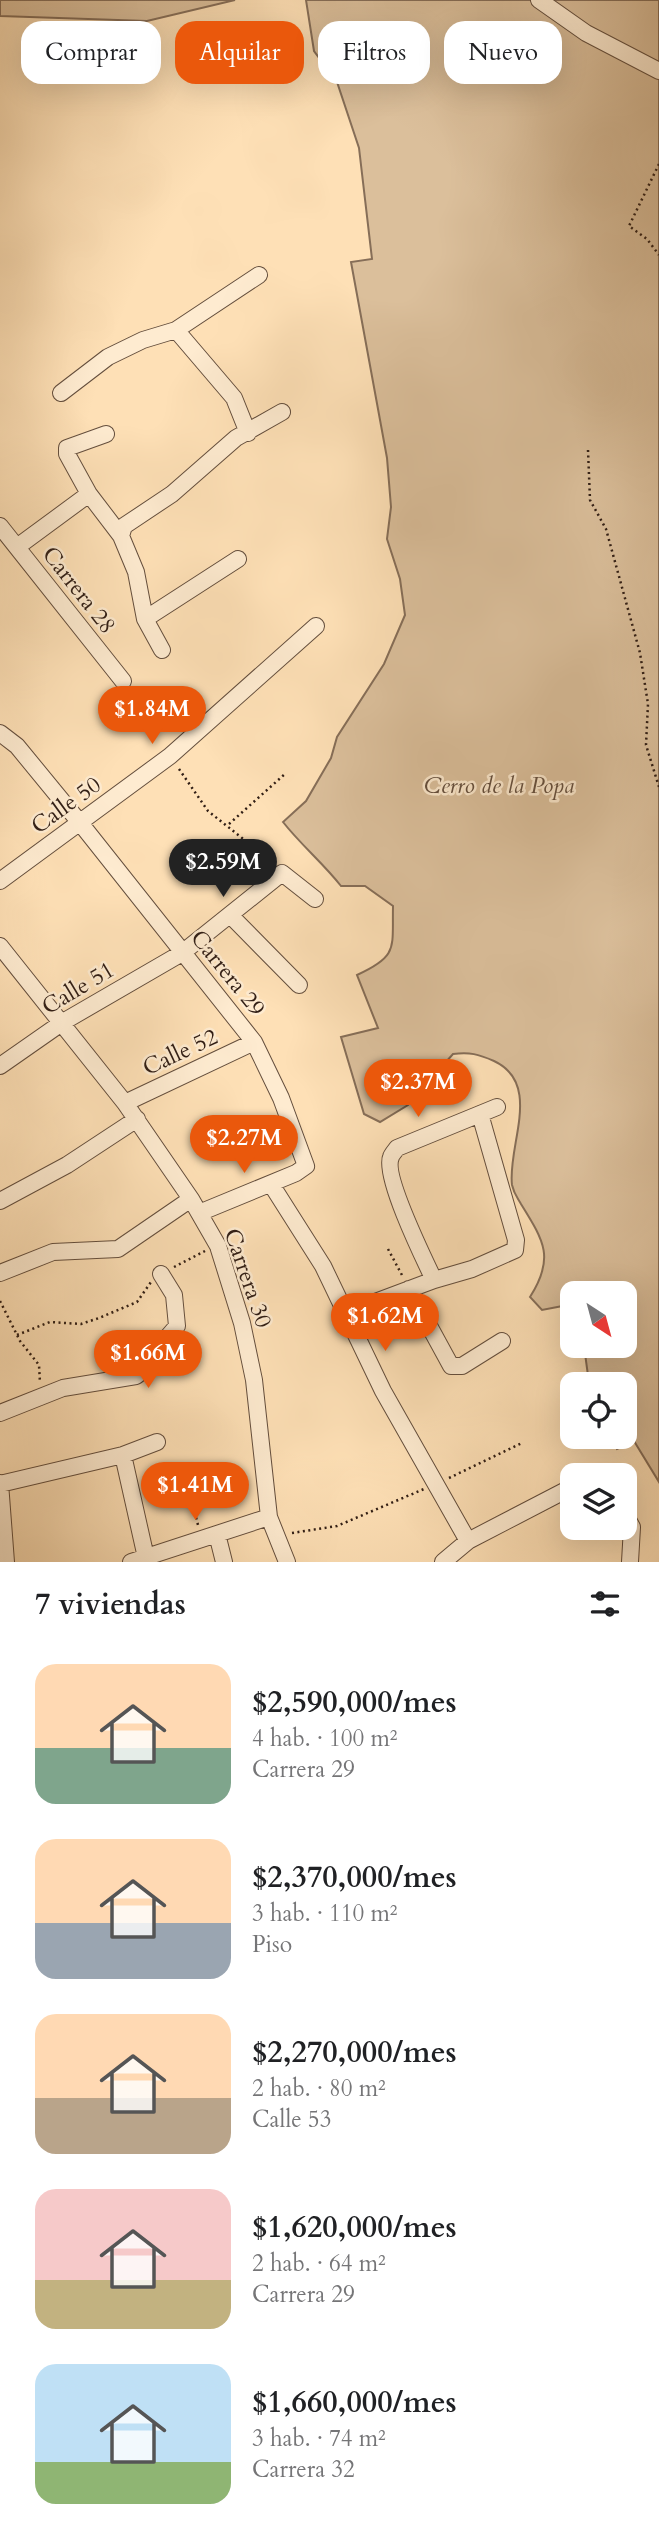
<!DOCTYPE html>
<html lang="es">
<head>
<meta charset="utf-8">
<style>
	body { margin:0; font-family:Cardo,serif; background:#f2f2f2; color:#202124; height:100vh; display:flex; flex-direction:column; font-size:26px; white-space:nowrap }
	* { box-sizing:border-box; margin:0 }
	p { font-size:23px; color:#757577 }
	.icon { flex:none; width:38px; height:38px; fill:none; stroke:currentColor; stroke-width:2; stroke-linecap:round; stroke-linejoin:round }
	.map { position:relative; height:1562px; overflow:hidden }
	.panel { display:flex; flex-direction:column; background:#fff; flex:1 }
	.panel>* { flex:none }
	.top-card { position:absolute; left:21px; top:21px; width:618px; height:63px; display:flex; gap:14px }
	.needle { width:46px; rotate:144deg }
	.fabs { position:absolute; left:560px; top:1281px; display:grid; gap:14px }
	.fabs a { display:grid; place-items:center; width:77px; height:77px; border-radius:14px; background:#fff; box-shadow:0 7px 28px #0002; font-size:35px }
	.price { position:absolute; translate:-50% -60px; padding:0 16px; border-radius:24px; background:#ea580c; color:#fff; font-size:23px; line-height:46px; filter:drop-shadow(0 2px 4px #0008) }
	.price::after { content:''; position:absolute; left:50%; top:42px; width:21px; height:16px; margin-left:-10px; background:inherit; clip-path:polygon(0 0,100% 0,50% 100%) }
	.price.active { background:#222; color:#fff }
	ul { padding:0; list-style:none }
	li { display:flex; align-items:center; gap:21px; height:175px; padding:0 35px }
	li span { display:grid; place-items:center; flex:none; width:196px; height:140px; border-radius:21px; color:#555 }
	li>.icon { margin-inline-start:auto }
	span .icon { width:84px; height:84px; fill:#fffc; stroke-width:1 }
	li b { font-size:30px }
	h2 { display:flex; justify-content:space-between; align-items:center; height:84px; padding:0 35px; font-size:30px }
	.pill { padding:0 24px; border-radius:21px; background:#fff; box-shadow:0 7px 28px #0002; font-size:24px; line-height:63px }
	.pill.active { background:#ea580c; color:#fff }
	.map>svg:first-child { display:block }
</style>
</head>
<body>
<div class="map">
<svg width="659" height="1562" viewBox="0 0 659 1562">
	<rect width="100%" height="100%" fill="#fee0b6"/>
	<filter id="stains"><feTurbulence type="fractalNoise" baseFrequency=".00286" numOctaves="4"/><feColorMatrix values="0 0 0 0 .2 0 0 0 0 .09 0 0 0 0 .02 0 0 0 .5 -.17"/></filter>
	<radialGradient id="worn" r=".72"><stop offset=".6" stop-color="#630" stop-opacity="0"/><stop offset="1" stop-color="#630" stop-opacity=".3"/></radialGradient>
	<path fill="#dbbf9b" stroke="#866e58" stroke-width="2" d="M0,0H235L147,21L0,16Z
		M306,0H659V1482L634,1441L617,1449L611,1437H625V1384L589,1383L584,1346H625V1293H572V1317L568,1305L542,1310L530,1297C555,1258 544,1241 521,1204C517,1197 514,1194 512,1185C507,1146 543,1084 494,1061C478,1054 470,1052 453,1054L408,1105L380,1122L364,1114L341,1037L378,1028L357,975C399,956 392,948 393,906L365,886H341C323,863 301,845 283,822L306,801L331,758L337,737L384,664L405,615L400,579L387,539L391,507L387,458L351,262L372,259L359,148L337,82L314,51Z"/>
	<g fill="none" stroke-linecap="round" stroke-linejoin="round">
		<defs>
			<path id="minor" d="M539,0L586,33L659,71
				M176,330L234,398L248,433
				M61,393L108,357L143,340L176,330L259,275
				M106,434L67,448V454L89,494L121,536L136,572L145,619L162,650
				M0,526L123,681
				M121,536L124,526L172,494L236,438L282,412
				M17,547L89,494
				M145,619L238,559
				M0,733L17,746L81,824L254,1042L281,1098L306,1166L296,1173L199,1213
				M0,881L170,756L316,626
				M231,916L299,985
				M0,946L125,1103L191,1199L218,1246L242,1323L254,1380L269,1517L287,1562
				M0,1066L63,1022L182,953L282,873L315,899
				M125,1103L254,1042
				M271,1184L323,1266L383,1391L468,1541
				M0,1201L67,1165L137,1119
				M0,1273L53,1252L118,1249L191,1199
				M434,1280C424,1259 383,1175 391,1157C392,1154 395,1151 397,1148L497,1107
				M409,1289L451,1366H462L502,1341
				M346,1313L434,1280L472,1269L515,1250L516,1240L480,1114
				M0,1413L63,1388L136,1376L157,1360L165,1340L177,1326L174,1295L161,1274
				M123,1455L147,1562
				M0,1483L6,1562
				M0,1484L123,1455L157,1442
				M625,1514L632,1527L630,1562
				M217,1534L224,1562
				M131,1562L269,1517
				M443,1562L468,1541L572,1487"/>
		</defs>
		<use href="#minor" stroke="#644e3d" stroke-width="18"/>
		<path stroke="#311e15" stroke-width="2.5" stroke-dasharray="2 3.5" stroke-linecap="butt" d="M659,164L629,226L647,239L659,255
			M588,450L590,500L606,529L640,653L648,704L646,745L659,787
			M179,769L208,811L261,853
			M229,824L286,773
			M388,1249L403,1277
			M174,1267L205,1251
			M0,1301L20,1341L39,1365L40,1383
			M17,1335L50,1322L81,1324L99,1318L137,1302L151,1282
			M185,1475L198,1525
			M449,1478L522,1443
			M292,1533L337,1526L424,1489"/>
		<use href="#minor" stroke="#feebd0" stroke-width="16"/>
	</g>
	<g text-anchor="middle" dominant-baseline="central" stroke-width="5" stroke-linejoin="round" paint-order="stroke">
		<g font-size="23" fill="#311e15" stroke="#feebd0">
			<text transform="translate(79 590) rotate(52)">Carrera 28</text>
			<text transform="translate(66 805) rotate(-36)">Calle 50</text>
			<text transform="translate(228 973) rotate(51)">Carrera 29</text>
			<text transform="translate(78 988) rotate(-31)">Calle 51</text>
			<text transform="translate(180 1052) rotate(-25)">Calle 52</text>
			<text transform="translate(248 1278) rotate(71)">Carrera 30</text>
		</g>
		<g font-size="23" font-style="italic" fill="#644e3d" stroke="#feebd0">
			<text x="499" y="785">Cerro de la Popa</text>
		</g>
	</g>
	<rect width="100%" height="100%" filter="url(#stains)"/>
	<rect width="100%" height="100%" fill="url(#worn)"/>
</svg>
<div class="fabs">
<a><svg class="needle" viewBox="-14 -14 28 28"><path d="M0-13l5 13h-10z" fill="#e53935"/><path d="M0 13l5-13h-10z" fill="#757577"/></svg></a>
<a><svg class="icon" aria-label="locate" viewBox="0 0 24 24"><circle cx="12" cy="12" r="6"/><path d="M12 2v4M12 18v4M2 12h4M18 12h4"/></svg></a>
<a><svg class="icon" aria-label="layers" viewBox="0 0 24 24"><path d="M12 4l9 5-9 5-9-5zM3 14l9 5 9-5"/></svg></a>
</div>
<b class="price" style="left:152px;top:746px">$1.84M</b>
<b class="price active" style="left:223px;top:899px">$2.59M</b>
<b class="price" style="left:418px;top:1119px">$2.37M</b>
<b class="price" style="left:244px;top:1175px">$2.27M</b>
<b class="price" style="left:385px;top:1353px">$1.62M</b>
<b class="price" style="left:148px;top:1390px">$1.66M</b>
<b class="price" style="left:195px;top:1522px">$1.41M</b>
<div class="top-card">
<a class="pill">Comprar</a>
<a class="pill active">Alquilar</a>
<a class="pill">Filtros</a>
<a class="pill">Nuevo</a>
</div>
</div>
<section class="panel">
<h2>7 viviendas<svg class="icon" aria-label="filters" viewBox="0 0 24 24"><path d="M4 7h16M4 17h16"/><circle cx="9" cy="7" r="2"/><circle cx="15" cy="17" r="2"/></svg></h2>
<ul>
<li><span style="background:linear-gradient(#ffd9b3 60%,#7fa58c 0)"><svg class="icon" aria-label="home" viewBox="0 0 24 24"><path d="M3 11l9-7 9 7M6 9v11h12V9"/></svg></span><div><b>$2,590,000/mes</b><p>4 hab. · 100 m²</p><p>Carrera 29</p></div></li>
<li><span style="background:linear-gradient(#ffd9b3 60%,#9aa5b1 0)"><svg class="icon" aria-label="home" viewBox="0 0 24 24"><path d="M3 11l9-7 9 7M6 9v11h12V9"/></svg></span><div><b>$2,370,000/mes</b><p>3 hab. · 110 m²</p><p>Piso</p></div></li>
<li><span style="background:linear-gradient(#ffd9b3 60%,#b9a48a 0)"><svg class="icon" aria-label="home" viewBox="0 0 24 24"><path d="M3 11l9-7 9 7M6 9v11h12V9"/></svg></span><div><b>$2,270,000/mes</b><p>2 hab. · 80 m²</p><p>Calle 53</p></div></li>
<li><span style="background:linear-gradient(#f6c9c9 65%,#c2b280 0)"><svg class="icon" aria-label="home" viewBox="0 0 24 24"><path d="M3 11l9-7 9 7M6 9v11h12V9"/></svg></span><div><b>$1,620,000/mes</b><p>2 hab. · 64 m²</p><p>Carrera 29</p></div></li>
<li><span style="background:linear-gradient(#bfe0f5 70%,#8fb573 0)"><svg class="icon" aria-label="home" viewBox="0 0 24 24"><path d="M3 11l9-7 9 7M6 9v11h12V9"/></svg></span><div><b>$1,660,000/mes</b><p>3 hab. · 74 m²</p><p>Carrera 32</p></div></li>
</ul>
</section>
</body>
</html>
